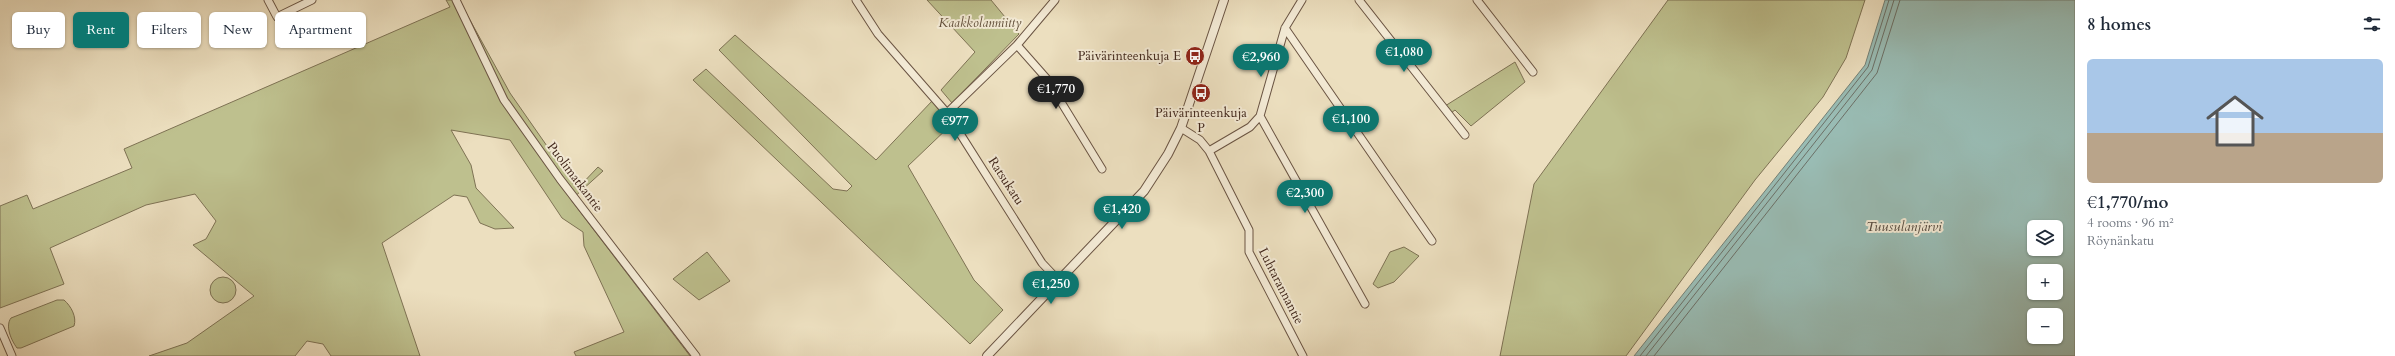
<!DOCTYPE html>
<html lang="en">
<head>
<meta charset="utf-8">
<style>
	body { margin:0; font-family:Cardo,serif; background:#f6f6f7; color:#1f2937; height:100vh; display:flex; flex-direction:column; font-size:15px; white-space:nowrap }
	* { box-sizing:border-box; margin:0 }
	p { font-size:13px; color:#747a83 }
	.icon { flex:none; width:22px; height:22px; fill:none; stroke:currentColor; stroke-width:2; stroke-linecap:round; stroke-linejoin:round }
	.map { position:relative; flex:1; overflow:hidden }
	.panel { display:flex; flex-direction:column; background:#fff; width:320px }
	.panel>* { flex:none }
	.hud { position:absolute; left:12px; top:12px; width:380px; height:36px; display:flex; gap:8px }
	.controls { position:absolute; left:2027px; top:220px; display:grid; gap:8px }
	.controls a { display:grid; place-items:center; width:36px; height:36px; border-radius:6px; background:#fff; box-shadow:0 1px 3px #0004; font-size:20px }
	.price { position:absolute; translate:-50% -34px; padding:0 9px; border-radius:14px; background:#0f766e; color:#fff; font-size:13px; line-height:26px; filter:drop-shadow(0 1px 2px #0008) }
	.price::after { content:''; position:absolute; left:50%; top:24px; width:12px; height:9px; margin-left:-6px; background:inherit; clip-path:polygon(0 0,100% 0,50% 100%) }
	.price.current { background:#222; color:#fff }
	ul { padding:0; list-style:none }
	li { display:grid; align-content:center; gap:8px; height:212px; padding:0 12px }
	li+li { border-top:1px solid #e0e1e3 }
	li span { display:grid; place-items:center; height:124px; border-radius:6px; color:#555 }
	li>.icon { margin-inline-start:auto }
	span .icon { width:72px; height:72px; fill:#fffc; stroke-width:1 }
	li b { font-size:17px }
	h2 { display:flex; justify-content:space-between; align-items:center; height:48px; padding:0 12px; font-size:17px }
	.chip { padding:0 14px; border-radius:6px; background:#fff; box-shadow:0 1px 3px #0004; font-size:14px; line-height:36px }
	.chip.current { background:#0f766e; color:#fff }
	main { display:flex; flex:1; min-height:0 }
	.map>svg:first-child { display:block }
</style>
</head>
<body>
<main>
<div class="map">
<svg width="2075" height="356" viewBox="0 0 2075 356">
	<rect width="100%" height="100%" fill="#ecdfbf"/>
	<filter id="stains"><feTurbulence type="fractalNoise" baseFrequency=".005" numOctaves="4"/><feColorMatrix values="0 0 0 0 .2 0 0 0 0 .09 0 0 0 0 .02 0 0 0 .5 -.17"/></filter>
	<radialGradient id="worn" r=".72"><stop offset=".6" stop-color="#630" stop-opacity="0"/><stop offset="1" stop-color="#630" stop-opacity=".3"/></radialGradient>
	<path fill="#bec08e" stroke="#7e7254" d="M446,0H459L510,93L577,189L598,167L603,171L571,200L690,356H576L574,352L624,332L584,246L583,232L562,218L510,140L451,130L471,165L476,188L514,228L495,229L480,223L467,197L454,195L382,243L420,356H331L323,344L307,341L295,356H149L187,343L254,296L193,245L206,239L216,221L195,194L146,205L50,248L64,284L0,308V206L27,195L33,209L132,168L124,149L450,7Z
		M927,0H991L1019,34L952,103L941,90L975,52Z
		M1668,0H1865L1846,58L1823,97L1755,180L1626,356H1500L1534,184Z
		M735,35L876,160L933,100L952,124L908,166L974,280L1003,310L970,344L693,80L706,69L833,189L847,191L852,186L719,50Z
		M1515,62L1525,82L1471,126L1455,110L1451,113L1445,106Z
		M1404,247L1419,256L1394,282L1378,288L1373,284L1390,252Z
		M707,252L730,281L699,300L673,279Z
		M210 290a13 13 0 1 1 26 0a13 13 0 1 1-26 0Z
		M57,300H64C71,306 77,317 74,326L21,348H17C11,340 5,326 11,318Z"/>
	<path fill="#99bcb4" stroke="#758076" fill-rule="evenodd" d="M1885,0H2075V356H1634L1865,65ZM2034,227H2056V249H2034ZM2034,271H2056V293H2034ZM2034,315H2056V337H2034Z"/>
	<g fill="none" stroke-linecap="round" stroke-linejoin="round">
		<path stroke="#6c7067" stroke-width="1" d="M1640,356L1868,67L1889,0
			M1646,356L1872,70L1894,0
			M1654,356L1877,73L1900,0"/>
		<defs>
			<path id="minor" d="M268,0L277,17L312,0
				M456,0L504,100L560,179L696,356
				M856,0L878,34L947,113L1042,263L1059,281
				M1359,0L1465,135
				M1477,0L1533,72
				M1285,28L1432,241
				M1017,45L1047,79L1102,169
				M947,113L1017,45L1055,0
				M1260,116L1365,304
				M1181,128L1200,140L1209,151L1249,230V252L1303,356
				M1209,151L1250,127L1260,116L1285,28L1302,0
				M0,328L12,356"/>
			<path id="tertiary" d="M987,356L1144,191L1168,154L1181,128L1224,0"/>
		</defs>
		<use href="#minor" stroke="#6a5443" stroke-width="9"/>
		<use href="#tertiary" stroke="#6a5443" stroke-width="10"/>
		<use href="#minor" stroke="#f3ead5" stroke-width="7"/>
		<use href="#tertiary" stroke="#f3ead5" stroke-width="8"/>
	</g>
	<defs>
		<symbol id="bus-disc" viewBox="-11 -11 22 22"><circle r="9.5" fill="#8f2418" stroke="#f3ead5"/><path d="M-5-6H5V4H4V6H2V4H-2V6H-4V4H-5ZM-3.5-4V0h7V-4ZM-3.5 1.2v1.5H-2V1.2ZM2 1.2v1.5H3.5V1.2Z" fill="#fff"/></symbol>
	</defs>
	<g fill-rule="evenodd">
		<use href="#bus-disc" x="1184" y="45" width="22" height="22"/>
		<use href="#bus-disc" x="1190" y="82" width="22" height="22"/>
	</g>
	<g text-anchor="middle" dominant-baseline="central" stroke-width="4" stroke-linejoin="round" paint-order="stroke">
		<g font-size="13" font-style="italic" fill="#5f4c37" stroke="#f3ead5">
			<text x="980" y="23">Kaakkolanniitty</text>
		</g>
		<g font-size="13" fill="#3f251a" stroke="#f3ead5" text-anchor="end">
			<text x="1181" y="56">Päivärinteenkuja E</text>
			<text x="1201" y="113" text-anchor="middle">Päivärinteenkuja<tspan x="1201" dy="15">P</tspan></text>
		</g>
		<g font-size="13" fill="#3f251a" stroke="#f3ead5">
			<text transform="translate(575 177) rotate(53)">Puolimatkantie</text>
			<text transform="translate(1006 181) rotate(57)">Ratsukatu</text>
			<text transform="translate(1281 286) rotate(63)">Luhtarannantie</text>
		</g>
		<g font-size="14" font-style="italic" fill="#564b40" stroke="#f3ead5">
			<text x="1904" y="226">Tuusulanjärvi</text>
		</g>
	</g>
	<rect width="100%" height="100%" filter="url(#stains)"/>
	<rect width="100%" height="100%" fill="url(#worn)"/>
</svg>
<div class="controls">
<a><svg class="icon" aria-label="layers" viewBox="0 0 24 24"><path d="M12 4l9 5-9 5-9-5zM3 14l9 5 9-5"/></svg></a>
<a>+</a>
<a>−</a>
</div>
<b class="price" style="left:1404px;top:73px">€1,080</b>
<b class="price" style="left:1261px;top:78px">€2,960</b>
<b class="price current" style="left:1056px;top:110px">€1,770</b>
<b class="price" style="left:1351px;top:140px">€1,100</b>
<b class="price" style="left:955px;top:142px">€977</b>
<b class="price" style="left:1305px;top:214px">€2,300</b>
<b class="price" style="left:1122px;top:230px">€1,420</b>
<b class="price" style="left:1051px;top:305px">€1,250</b>
<div class="hud">
<a class="chip">Buy</a>
<a class="chip current">Rent</a>
<a class="chip">Filters</a>
<a class="chip">New</a>
<a class="chip">Apartment</a>
</div>
</div>
<section class="panel">
<h2>8 homes<svg class="icon" aria-label="filters" viewBox="0 0 24 24"><path d="M4 7h16M4 17h16"/><circle cx="9" cy="7" r="2"/><circle cx="15" cy="17" r="2"/></svg></h2>
<ul>
<li><span style="background:linear-gradient(#a9c7e8 60%,#b9a48a 0)"><svg class="icon" aria-label="home" viewBox="0 0 24 24"><path d="M3 11l9-7 9 7M6 9v11h12V9"/></svg></span><div><b>€1,770/mo</b><p>4 rooms · 96 m²</p><p>Röynänkatu</p></div></li>
</ul>
</section>
</main>
</body>
</html>
